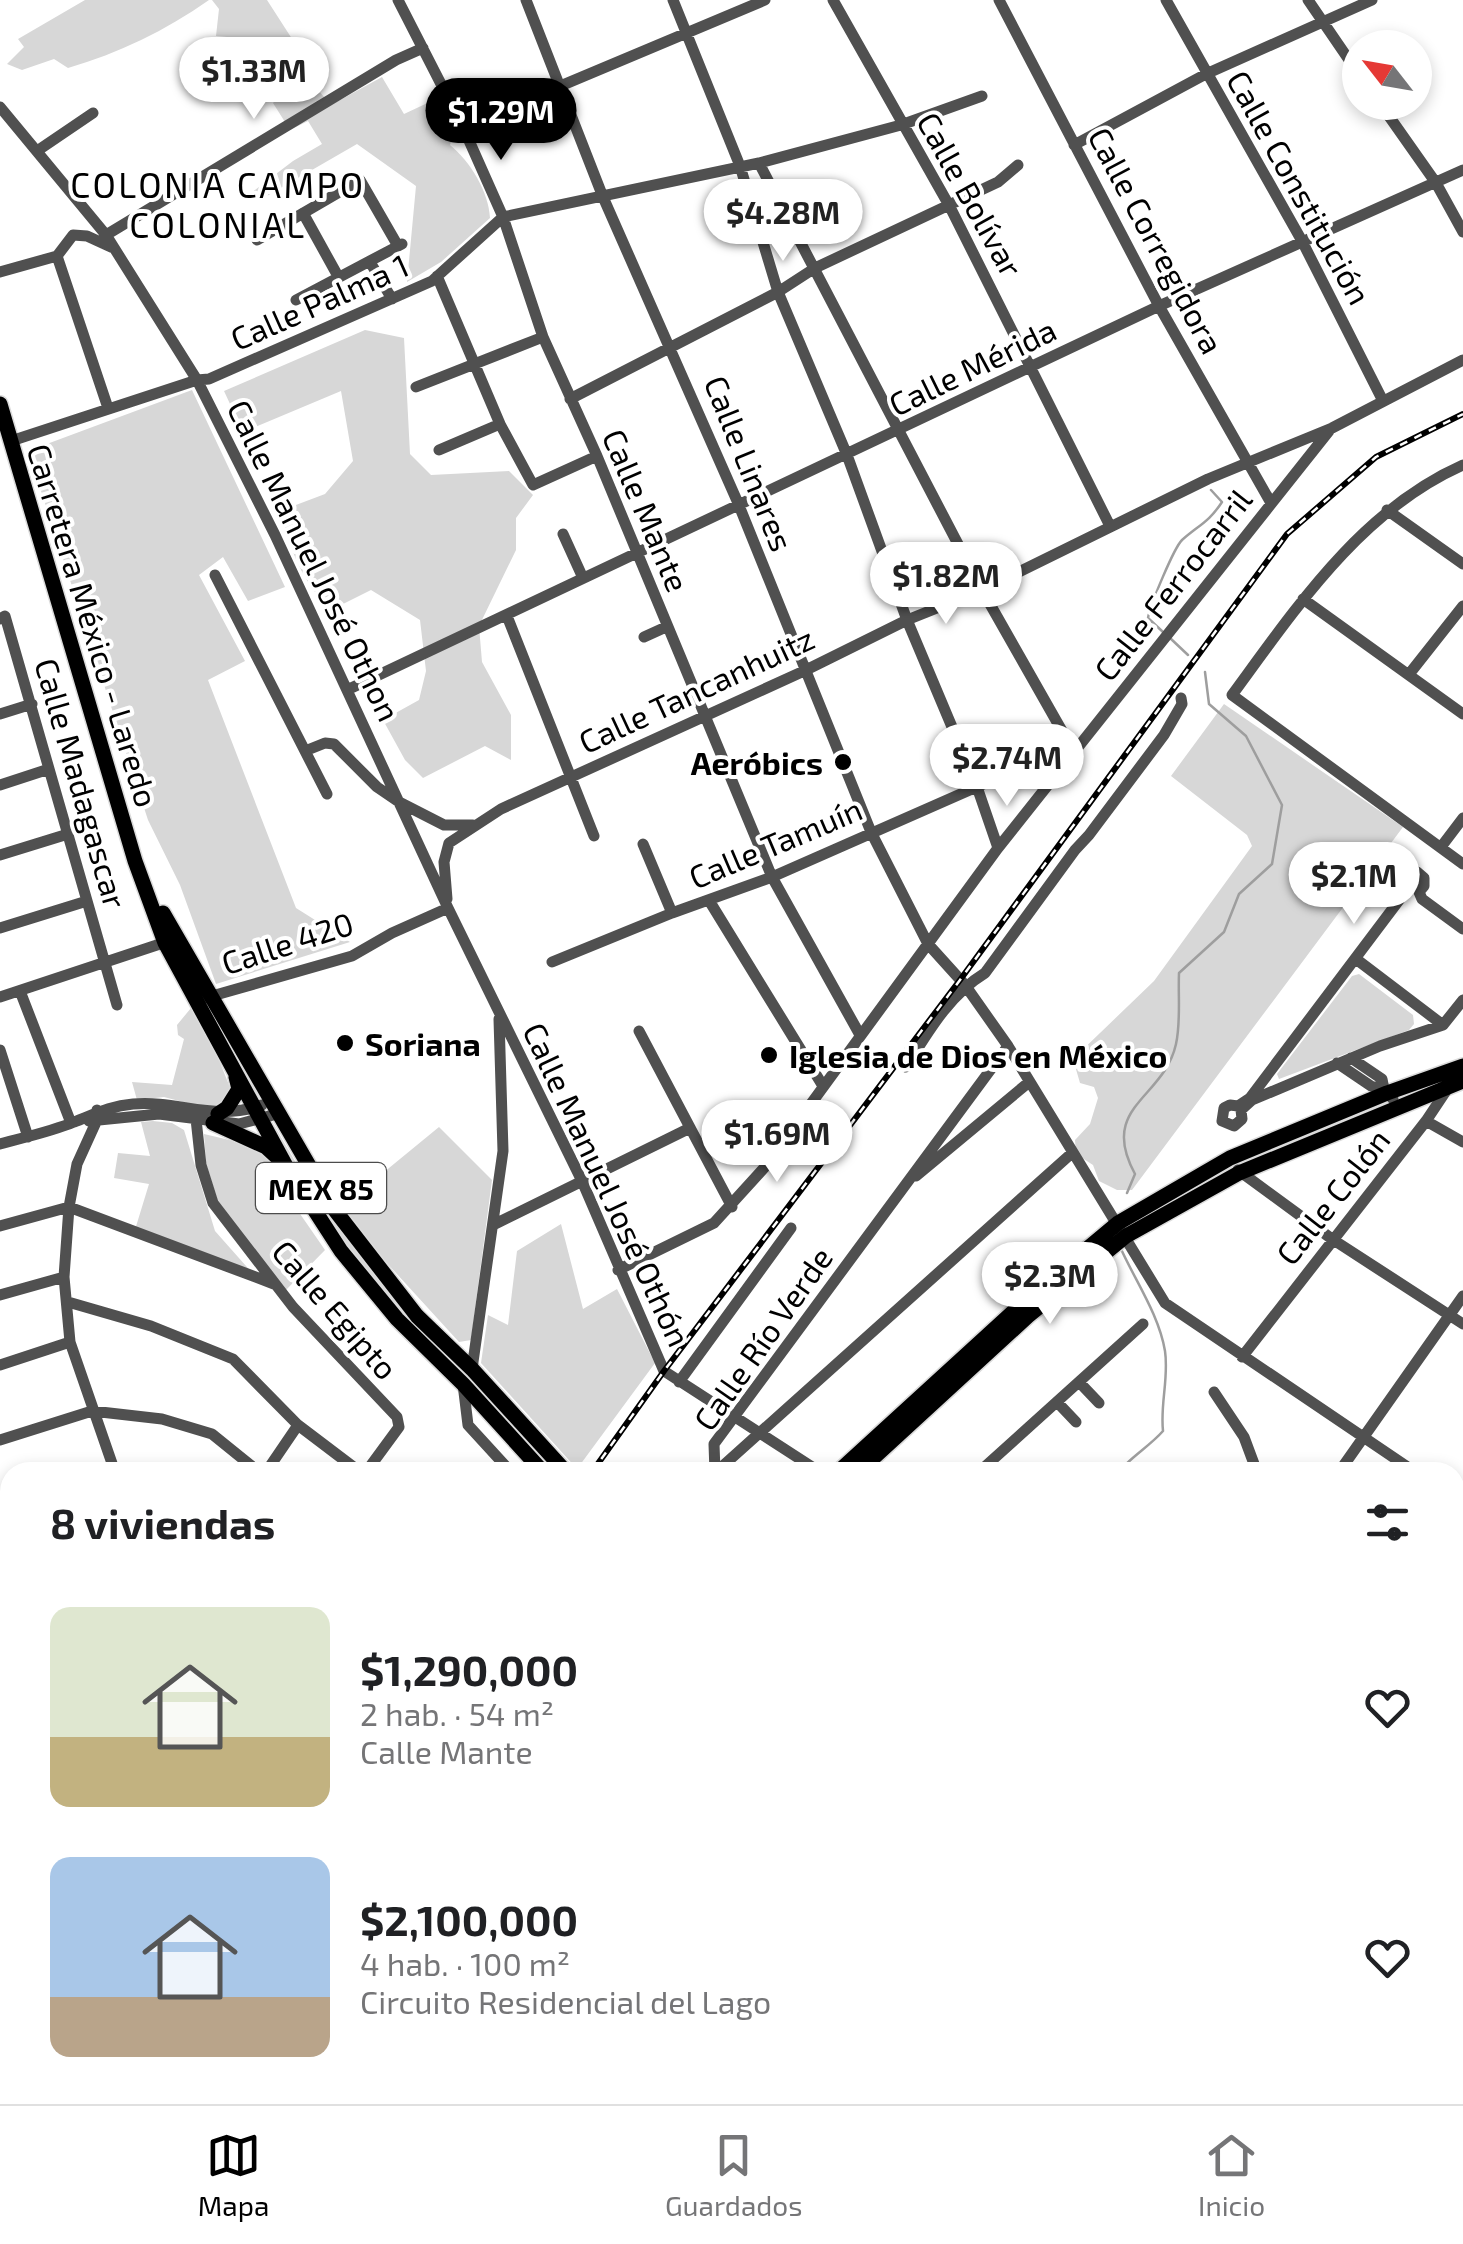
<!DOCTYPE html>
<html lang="es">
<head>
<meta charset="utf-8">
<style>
	body { margin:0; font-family:"Exo 2",sans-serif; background:#f2f2f2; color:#202124; height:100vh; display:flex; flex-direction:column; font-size:38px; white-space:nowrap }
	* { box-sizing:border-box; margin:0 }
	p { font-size:32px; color:#757577 }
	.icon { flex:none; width:55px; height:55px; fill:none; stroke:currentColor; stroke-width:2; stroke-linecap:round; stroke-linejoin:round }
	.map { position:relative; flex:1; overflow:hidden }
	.panel { position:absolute; left:0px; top:1462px; width:1465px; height:642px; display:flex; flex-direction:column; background:#fff; border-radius:30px 30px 0 0; box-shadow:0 5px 15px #0003 }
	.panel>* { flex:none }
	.needle { width:65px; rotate:301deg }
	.tools { position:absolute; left:1342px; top:30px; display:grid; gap:20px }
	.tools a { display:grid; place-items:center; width:90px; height:90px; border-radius:50%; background:#fff; box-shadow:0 5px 15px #0003; font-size:50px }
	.price { position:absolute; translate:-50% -85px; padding:0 22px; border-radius:35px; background:#fff; color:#222; font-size:32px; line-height:65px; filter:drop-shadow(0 2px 5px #0008) }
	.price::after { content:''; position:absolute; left:50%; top:60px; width:30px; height:22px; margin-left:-15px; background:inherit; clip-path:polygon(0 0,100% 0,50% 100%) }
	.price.active { background:#000; color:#fff }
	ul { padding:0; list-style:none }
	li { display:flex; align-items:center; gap:30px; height:250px; padding:0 50px }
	li span { display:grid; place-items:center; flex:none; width:280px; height:200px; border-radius:20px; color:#555 }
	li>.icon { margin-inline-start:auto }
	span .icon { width:120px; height:120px; fill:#fffc; stroke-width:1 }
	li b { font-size:42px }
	h2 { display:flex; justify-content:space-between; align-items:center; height:120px; padding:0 50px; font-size:42px }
	.dock { display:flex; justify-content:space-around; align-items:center; height:140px; border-top:2px solid #e0e0e0; background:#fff; font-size:28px; color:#757577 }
	.dock a { display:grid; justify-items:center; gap:5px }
	.dock .active { color:#000 }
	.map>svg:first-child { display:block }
</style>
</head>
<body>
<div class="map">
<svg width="1463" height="2104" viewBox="0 0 1463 2104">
	<rect width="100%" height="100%" fill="#fff"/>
	<path fill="#d7d7d7" d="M85,0H209C165,31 119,53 68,68L54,59L22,70L7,64L24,47L18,39Z
		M212,0H267L296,45L287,54L331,105L382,77L404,114L436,99C446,112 457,128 450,145C470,161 489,192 490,218L441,262L407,282L416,186L357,144L260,200L251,193L293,161L322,144L308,121L290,130L273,103L286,89L276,72L255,77L240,49L238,38L216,36L219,9Z
		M365,330L404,338L410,454L431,475L509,471L533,495L516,518V550L479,626L482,662L511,715V760L485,746L423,778L405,760L383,720L419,700L426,671L420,620L371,590L331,610C302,583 290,548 280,511L325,494L353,461L341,391L243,432L224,391Z
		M192,390L285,587L248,601L223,557L199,575L245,661L208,680L296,908L350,942L216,984L180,885L148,820L28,451Z
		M1224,704L1403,827L1132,1190H1117L1099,1181L1093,1165L1076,1154L1075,1140L1090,1124L1098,1098L1094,1087L1080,1083L1073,1059L1154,981L1252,846L1247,835L1171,776Z
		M1359,974L1413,1015L1414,1024L1409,1030L1279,1079L1277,1074L1352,976Z
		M191,1008L215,1050L231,1090L217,1111L164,1097L137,1100L132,1082L172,1085L184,1039L178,1035L177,1025Z
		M153,1121L172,1123L184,1130L215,1231L254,1275L134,1233L149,1184L114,1178L118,1153L150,1156L141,1122Z
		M273,1123C327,1223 401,1303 477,1386L476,1393C395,1306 324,1233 273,1123Z
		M439,1127L492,1180L471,1340L459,1342L353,1226L348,1213L350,1200Z
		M204,1134L238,1142L269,1158L296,1208L325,1250L285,1291L225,1224L206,1163Z
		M561,1224L583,1309L617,1289L655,1363L577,1469L481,1363L488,1315L508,1325L517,1251Z"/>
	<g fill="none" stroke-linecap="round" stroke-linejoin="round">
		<path stroke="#9e9e9e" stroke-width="2.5" d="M1163,632L1148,618C1150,605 1174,548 1182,540C1199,525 1209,522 1222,502L1211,490
			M1170,638L1188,655
			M1127,1193L1135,1174C1098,1106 1164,1099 1176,1044C1181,1022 1178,996 1179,973L1224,932L1239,894L1272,864L1282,805L1246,736L1209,704L1205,672
			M1119,1472C1128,1459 1150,1446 1163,1431C1160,1404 1169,1378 1165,1351C1159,1315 1136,1282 1121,1249
			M0,2042L10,2047
			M76,2095L78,2104
			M594,2104L597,2095"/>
		<defs>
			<path id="major" d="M0,404L135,861L165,943L286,1166L341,1251L397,1319L463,1384L543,1472
				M163,913L334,1209L417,1316L472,1369L566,1472
				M218,1114L227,1108L239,1089L236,1077
				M213,1123L266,1147L279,1159
				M838,1472L1026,1300L1118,1223L1230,1158L1387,1093L1463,1066
				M858,1472L1028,1316L1126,1236L1239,1173L1463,1081
				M1185,2095L1197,2104
				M1219,2095L1232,2104
				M256,2104L260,2095
				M268,2104L272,2095"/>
		</defs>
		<use href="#major" stroke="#dbdbdb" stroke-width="18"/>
		<path stroke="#505050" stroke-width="11" d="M398,0L463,127L503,217L543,337L597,456L772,877L860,1035
			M526,0L603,197L738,503L871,832L928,944L965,985L1008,1046L1165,1303L1415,1472
			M673,0L740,166L778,292L847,455L907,620L976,784L998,848
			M833,0L950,207L1110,526
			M999,0L1159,306L1271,503
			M1166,0L1302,241L1383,401
			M1308,0L1360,76
			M1379,102L1436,183L1463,232
			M0,107L106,235L197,380L275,535L448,908L582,1181L664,1371L820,1472
			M463,127L765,0
			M1074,145L1206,74L1372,0
			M37,151L93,113
			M303,213L339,278
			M106,235L396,60L423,48
			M257,240L360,180L398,246
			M57,256L108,408
			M370,262L392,299
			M0,272L57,256L73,235L87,236L111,247
			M437,276L500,424L533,485L597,456
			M296,300L402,244
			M416,387L543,337
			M570,399L778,292L815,268L998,182L1018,165
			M11,441L197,380L209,379L432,281L503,217L759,163L901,125L982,96
			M439,450L500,424
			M1463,465C1361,510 1296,608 1232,695L1463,864
			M1387,510L1463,564
			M563,534L583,578
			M215,575L327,794
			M1303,599L1463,714
			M507,616L594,836
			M0,619L5,616L117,1005
			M644,637L666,627
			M1410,673L1463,606
			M347,690L1159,306L1463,170
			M0,714L32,704
			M305,751L325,743L334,744L377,787L399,802L444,825H473
			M0,785L49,769
			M643,844L672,913
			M1441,847L1463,818
			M0,855L68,834
			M447,899L444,862L449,843L501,809L804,671L907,620L982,590L1208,479L1332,428L1463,360
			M710,902L823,1086
			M0,928L87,901
			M1463,929L1422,899L1419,892L1424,886V878L1417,872L1409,873L1403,881L1406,891L1250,1098L1238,1106L1230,1105L1224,1108L1222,1121L1234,1126L1242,1119L1241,1110L1252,1100L1380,1046L1443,1025L1463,1000
			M1356,959L1443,1025
			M552,962L672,913L772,877L1049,755L1074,752L982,590L759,163
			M20,991L71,1123
			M0,997L172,940
			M205,998L352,956L392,933L448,908
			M639,1031L732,1207
			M0,1050L28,1137
			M1351,1058L1382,1079L1384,1089L1393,1099
			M1337,1063L1371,1086L1384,1089
			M906,1067C928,1032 949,995 985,973L1075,850L1089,835L1164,735L1182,704L1181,698
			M97,1110V1120L77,1164L69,1207L64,1277L70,1342L115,1472
			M196,1119L201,1165L213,1203L293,1307L397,1417L399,1427L366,1472
			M89,1121L159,1114L239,1124L277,1114
			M1426,1121L1463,1142
			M0,1144C25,1137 50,1132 74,1122C95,1114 110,1106 133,1104C179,1100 215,1122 262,1105
			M1238,1170L1332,1239L1463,1324
			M916,1176L1028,1083
			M495,1224L690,1128
			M0,1226L69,1207L274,1284
			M618,1270L714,1223L764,1168L998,848L1329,431
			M0,1295L64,1277
			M68,1302L151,1326L233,1359L298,1425L360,1472
			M1242,1357L1426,1121L1448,1088
			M0,1365L70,1342
			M472,1369L503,1151L499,1019
			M679,1382L791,1228
			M1079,1382L1099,1403
			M463,1384L468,1425L511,1472
			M1214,1392L1244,1437L1257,1472
			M1057,1402L1076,1422
			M0,1440L92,1411L162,1419L212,1434L259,1472
			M266,1472L298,1425
			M715,1472L714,1444L1008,1046
			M716,1472L1072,1153
			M979,1472L1143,1324
			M1339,1472L1463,1296
			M1455,1499L1463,1505
			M0,1511L10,1508
			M1455,1582L1463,1572
			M0,1644L10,1632
			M1455,1672L1463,1677
			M0,1710L10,1719
			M1455,1758L1463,1764
			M0,1772L10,1799
			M1455,1835L1463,1824
			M1455,1895L1463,1901
			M0,2058L10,2062
			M472,2095L482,2104
			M608,2095L620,2104
			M871,2095L883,2104
			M12,2104L16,2095
			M135,2104L139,2095
			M435,2104L445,2095
			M1058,2104L1064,2095
			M1254,2104L1260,2095"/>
		<use href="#major" stroke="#000" stroke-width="15"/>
		<defs>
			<path id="rail" d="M592,1472L664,1371L960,980L1287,534L1376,457L1463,414
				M182,2104L187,2095"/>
		</defs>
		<use href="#rail" stroke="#000" stroke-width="6"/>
		<use href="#rail" stroke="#fff" stroke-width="2.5" stroke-dasharray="8" stroke-linecap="butt"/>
	</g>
	<g fill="#000" stroke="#fff" stroke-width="4">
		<circle cx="843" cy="762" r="10"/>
		<circle cx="345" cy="1043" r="10"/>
		<circle cx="769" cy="1055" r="10"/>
	</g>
	<g text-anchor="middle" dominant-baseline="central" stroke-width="8" stroke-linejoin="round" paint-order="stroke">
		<rect fill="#fff" stroke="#4c4c4c" stroke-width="2.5" x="256" y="1163" width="130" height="50" rx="8"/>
		<g font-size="30" font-weight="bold" fill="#000">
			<text x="321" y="1188">MEX 85</text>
		</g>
		<g font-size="32" fill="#000" stroke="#fff">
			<text transform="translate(1300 187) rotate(61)">Calle Constitución</text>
			<text transform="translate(971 194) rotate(61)">Calle Bolívar</text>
			<text transform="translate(1157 240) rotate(62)">Calle Corregidora</text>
			<text transform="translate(319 301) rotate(-24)">Calle Palma 1</text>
			<text transform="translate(972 366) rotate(-26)">Calle Mérida</text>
			<text transform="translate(750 463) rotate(68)">Calle Linares</text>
			<text transform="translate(647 510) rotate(67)">Calle Mante</text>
			<text transform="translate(315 560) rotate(64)">Calle Manuel José Othon</text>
			<text transform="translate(1172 584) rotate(-52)">Calle Ferrocarril</text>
			<text transform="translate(94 625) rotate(73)">Carretera México - Laredo</text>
			<text transform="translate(696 689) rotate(-25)">Calle Tancanhuitz</text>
			<text transform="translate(82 783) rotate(74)">Calle Madagascar</text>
			<text transform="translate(775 842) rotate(-23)">Calle Tamuín</text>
			<text transform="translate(287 942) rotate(-18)">Calle 420</text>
			<text transform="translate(608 1184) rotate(65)">Calle Manuel José Othón</text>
			<text transform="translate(1332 1196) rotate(-52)">Calle Colón</text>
			<text transform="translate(336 1309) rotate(49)">Calle Egipto</text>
			<text transform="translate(762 1338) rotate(-55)">Calle Río Verde</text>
		</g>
		<g font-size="32" font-weight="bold" fill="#000" stroke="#fff" text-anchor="start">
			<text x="823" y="762" text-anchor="end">Aeróbics</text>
			<text x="365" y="1043">Soriana</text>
			<text x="789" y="1055">Iglesia de Dios en México</text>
		</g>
		<g font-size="35" letter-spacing="2.5" fill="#000" stroke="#fff">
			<text x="218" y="184">COLONIA CAMPO<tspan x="218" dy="40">COLONIAL</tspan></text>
		</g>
	</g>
</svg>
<div class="tools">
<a><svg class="needle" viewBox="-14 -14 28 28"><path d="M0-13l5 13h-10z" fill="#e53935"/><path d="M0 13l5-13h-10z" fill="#757577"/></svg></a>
</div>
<b class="price" style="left:254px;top:122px">$1.33M</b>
<b class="price active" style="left:501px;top:163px">$1.29M</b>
<b class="price" style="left:783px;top:264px">$4.28M</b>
<b class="price" style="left:946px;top:627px">$1.82M</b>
<b class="price" style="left:1007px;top:809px">$2.74M</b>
<b class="price" style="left:1354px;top:927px">$2.1M</b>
<b class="price" style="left:777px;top:1185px">$1.69M</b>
<b class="price" style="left:1050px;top:1327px">$2.3M</b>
<section class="panel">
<h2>8 viviendas<svg class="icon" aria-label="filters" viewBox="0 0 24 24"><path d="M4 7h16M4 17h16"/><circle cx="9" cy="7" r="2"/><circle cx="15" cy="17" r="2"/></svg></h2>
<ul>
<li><span style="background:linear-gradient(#dfe7d0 65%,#c2b280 0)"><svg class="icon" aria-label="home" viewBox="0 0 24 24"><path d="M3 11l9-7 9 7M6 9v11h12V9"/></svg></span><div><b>$1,290,000</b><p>2 hab. · 54 m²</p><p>Calle Mante</p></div><svg class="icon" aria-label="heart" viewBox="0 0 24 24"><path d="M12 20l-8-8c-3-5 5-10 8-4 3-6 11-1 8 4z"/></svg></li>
<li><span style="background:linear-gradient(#a9c7e8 70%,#b9a48a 0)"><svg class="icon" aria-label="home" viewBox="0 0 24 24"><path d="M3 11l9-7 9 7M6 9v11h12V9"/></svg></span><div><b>$2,100,000</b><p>4 hab. · 100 m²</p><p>Circuito Residencial del Lago</p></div><svg class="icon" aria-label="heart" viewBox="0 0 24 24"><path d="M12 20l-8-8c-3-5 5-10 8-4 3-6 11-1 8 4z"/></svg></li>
</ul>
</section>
</div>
<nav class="dock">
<a class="active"><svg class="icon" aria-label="map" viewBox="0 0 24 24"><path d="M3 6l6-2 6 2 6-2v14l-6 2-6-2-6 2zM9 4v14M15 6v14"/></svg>Mapa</a>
<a><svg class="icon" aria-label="saved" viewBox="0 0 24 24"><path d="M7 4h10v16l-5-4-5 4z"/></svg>Guardados</a>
<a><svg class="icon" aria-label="home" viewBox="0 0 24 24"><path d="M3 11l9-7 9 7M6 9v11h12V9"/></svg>Inicio</a>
</nav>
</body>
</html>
